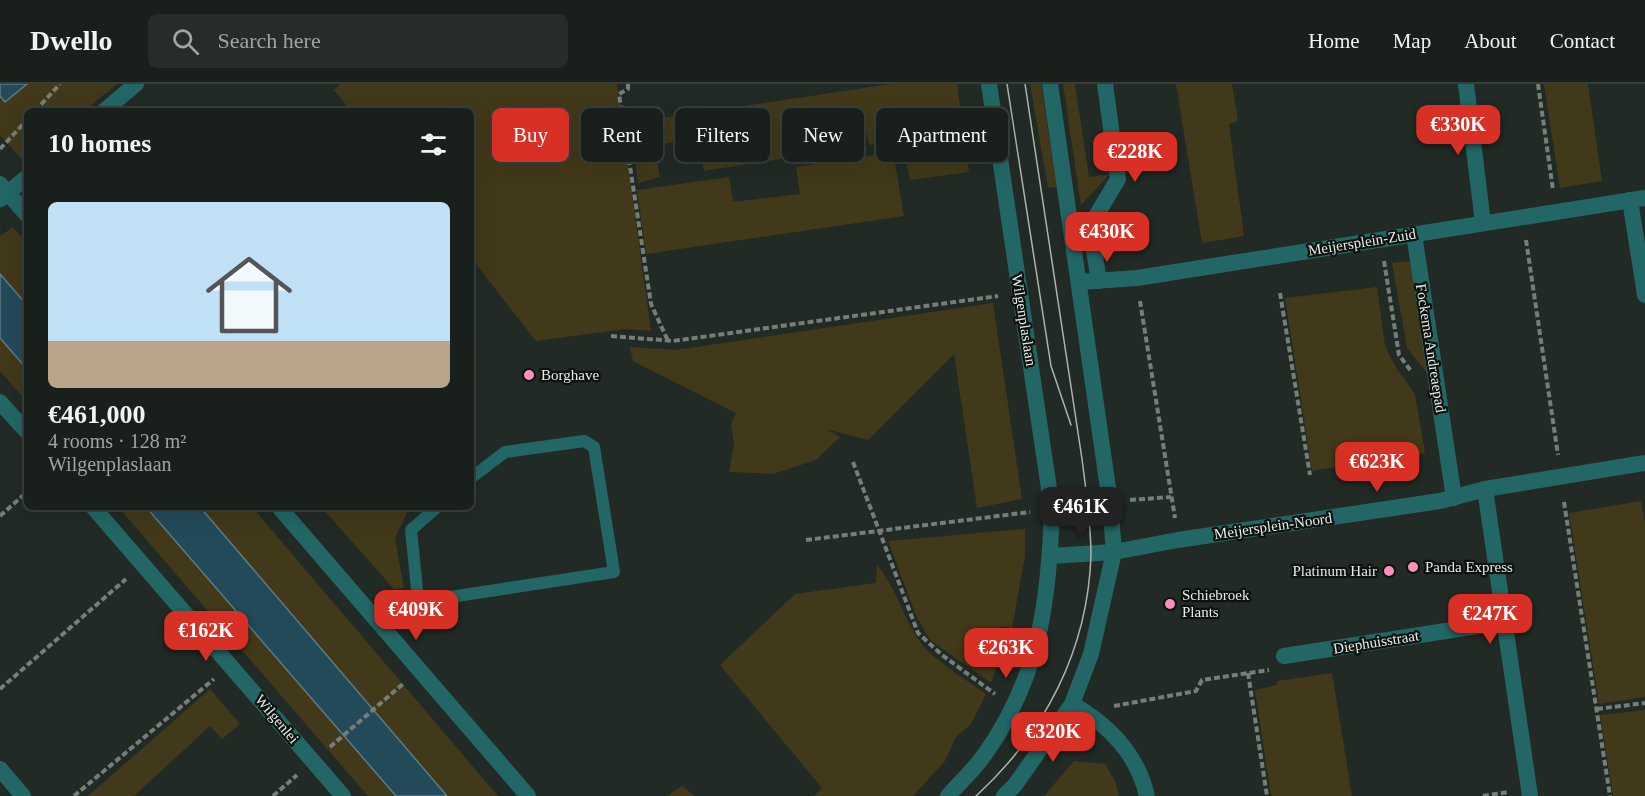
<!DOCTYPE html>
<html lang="en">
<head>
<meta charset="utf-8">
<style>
	body { margin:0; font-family:Georgia,serif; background:#262d29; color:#f1f3f6; height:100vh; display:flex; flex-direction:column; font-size:22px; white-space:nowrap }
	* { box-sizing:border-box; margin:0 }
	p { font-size:20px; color:#9fa3a3 }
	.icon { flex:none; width:33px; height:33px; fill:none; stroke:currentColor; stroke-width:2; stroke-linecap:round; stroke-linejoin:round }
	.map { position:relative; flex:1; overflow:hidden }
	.details { position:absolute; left:24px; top:24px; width:450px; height:402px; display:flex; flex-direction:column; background:#19201c; border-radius:9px; box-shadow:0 6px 24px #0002,0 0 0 2px #373e3b }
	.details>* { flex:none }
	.hud { position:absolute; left:492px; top:24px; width:570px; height:54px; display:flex; gap:12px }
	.price { position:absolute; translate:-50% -51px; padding:0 14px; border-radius:12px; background:#d93025; color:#fff; font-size:20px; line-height:39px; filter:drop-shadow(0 2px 3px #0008) }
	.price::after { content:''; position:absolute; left:50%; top:36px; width:18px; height:14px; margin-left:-9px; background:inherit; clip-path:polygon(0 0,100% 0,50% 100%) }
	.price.on { background:#222; color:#fff }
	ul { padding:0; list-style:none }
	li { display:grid; align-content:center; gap:12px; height:318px; padding:0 24px }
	li span { display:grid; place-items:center; height:186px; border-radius:9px; color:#555 }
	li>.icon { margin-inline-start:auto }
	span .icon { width:108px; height:108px; fill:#fffc; stroke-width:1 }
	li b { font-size:26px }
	h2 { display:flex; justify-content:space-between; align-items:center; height:72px; padding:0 24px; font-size:26px }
	.chip { padding:0 21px; border-radius:9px; background:#19201c; box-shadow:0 6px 24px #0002,0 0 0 2px #373e3b; font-size:21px; line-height:54px }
	.chip.on { background:#d93025; color:#fff }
	header { display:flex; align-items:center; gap:36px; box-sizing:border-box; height:84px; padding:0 30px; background:#19201c; border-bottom:2px solid #373e3b }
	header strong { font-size:28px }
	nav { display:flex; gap:33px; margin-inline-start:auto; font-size:21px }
	.search { width:420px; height:54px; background:#262d29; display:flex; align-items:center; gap:15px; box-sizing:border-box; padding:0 21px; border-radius:9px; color:#9fa3a3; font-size:22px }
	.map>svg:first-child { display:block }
</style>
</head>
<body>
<header>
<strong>Dwello</strong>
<div class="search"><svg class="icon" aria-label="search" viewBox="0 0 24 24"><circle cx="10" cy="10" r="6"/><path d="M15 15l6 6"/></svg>Search here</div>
<nav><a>Home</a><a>Map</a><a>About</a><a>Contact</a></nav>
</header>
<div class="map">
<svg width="1645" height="712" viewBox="0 0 1645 712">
	<rect width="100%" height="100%" fill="#212a25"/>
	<path fill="#42391a" d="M27,0H117L84,27H27V75L24,78L0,51V12L6,18Z
		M341,0H617L651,247L626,245L536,257L471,174V27H351L334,6Z
		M891,0H957L969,88L910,96L902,56L869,61L863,31L820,38L825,68L704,87L700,68L709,66L706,53L654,61L660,93L638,99L630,39Z
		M1030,0H1041L1057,103L1048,104Z
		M1063,0H1075L1089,93L1110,90L1081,121Z
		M1176,0H1232L1238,37L1229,40L1244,152L1202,159Z
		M1544,0H1588L1602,97L1560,104Z
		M893,68L904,132L646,170L637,106L729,93L733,118L800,110L796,83Z
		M13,143L27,159V221L0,190V152Z
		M1410,177L1430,293L1407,264L1392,179Z
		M1377,203L1385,262L1396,284L1415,310L1425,369L1312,387L1285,214Z
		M993,219L1022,415L977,424L954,270L868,356L826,345L840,353L816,376L773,390L729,388L734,360L731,340L736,329L633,277L630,263L676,266Z
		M0,254L27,285V318L0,287Z
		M1641,417L1645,440V613L1599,620L1569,429Z
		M118,423H146L396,712H368Z
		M200,423H252L498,712H447Z
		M321,423H410L395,454L404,504L394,505Z
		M1025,445V472L1012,544L1001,542L997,559L1004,561L991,599L930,556L915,529L888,457Z
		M877,481C895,502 901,527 915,550C929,575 963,593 986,610L971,640L956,653L945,677L913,712H814L822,704L720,581L795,510L876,499Z
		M1332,589L1352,712H1271L1255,606L1277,601L1278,597Z
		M210,605L240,640L222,655L210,642L134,712H88Z
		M1645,626V712H1613L1600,631Z
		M1074,677L1105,680L1115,697L1119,712H1044Z
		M682,702L695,712H667Z"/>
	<path fill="#234a59" stroke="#5e7b84" stroke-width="1.5" d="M0,0H27L5,18L0,12Z
		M0,190L27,221V285L0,254Z
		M146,423H200L447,712H396Z"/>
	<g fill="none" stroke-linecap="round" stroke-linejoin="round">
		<path stroke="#767e7a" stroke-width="4" stroke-dasharray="6 3" stroke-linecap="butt" d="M628,0V5L619,10L651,220L668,257
			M1538,0L1553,106
			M35,27L60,0
			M0,65L27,36
			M1526,156L1558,371
			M1384,177L1399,271L1411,287
			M1280,209L1310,391
			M1140,217L1175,434
			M611,252L673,257L998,212
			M853,378L918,549L942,571L995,610
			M1130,416L1171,413
			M1564,418L1610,712
			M1073,422L1090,420
			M0,432L27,408
			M806,456L1030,428
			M1248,589L1267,712
			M0,605L126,495
			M1114,622L1196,607L1202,596L1269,586
			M1597,625L1645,619
			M330,663L404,599
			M74,712L214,595
			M273,712L297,691
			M1483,712L1508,708"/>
		<path stroke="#226765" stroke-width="12" d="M418,515L411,446L437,423
			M385,545L418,515H437L614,488L594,363L584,357L505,368L471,394"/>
		<path stroke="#226765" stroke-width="16" d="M1630,116L1645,211
			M1414,150L1454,414"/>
		<path stroke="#226765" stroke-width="16" d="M1466,0L1483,139
			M104,27L136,0
			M0,100L27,131
			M1,115L27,93
			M1099,197L1090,142L1118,95L1105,0
			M1079,198L1137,194L1645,114
			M0,318L27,348
			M1485,405L1530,712
			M93,423L343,712
			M279,423L528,712
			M1050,472L1114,468L1178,456L1440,417L1485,405L1645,379
			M1284,572L1504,538
			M1072,620C1109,641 1137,669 1147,712
			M0,685L23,712"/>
		<path stroke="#226765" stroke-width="16" d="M948,712C960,698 975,685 985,670C1040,592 1049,517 1052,425L989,0
			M1004,712L1015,701L1072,620L1091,570L1114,468L1110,418L1050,0"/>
		<path stroke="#acb3b0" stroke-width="1.5" d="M1007,0L1051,282L1071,341
			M976,712C1045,649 1088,565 1091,471C1091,439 1086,407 1082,375L1025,0"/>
	</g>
	<g fill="#fe8ebb" stroke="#0e120f" stroke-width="2">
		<circle cx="529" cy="291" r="6"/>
		<circle cx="1413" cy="483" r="6"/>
		<circle cx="1389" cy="487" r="6"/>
		<circle cx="1170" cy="520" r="6"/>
	</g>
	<g text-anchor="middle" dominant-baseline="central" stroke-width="4.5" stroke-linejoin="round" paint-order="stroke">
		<g font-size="15" fill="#e6ece9" stroke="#0e120f">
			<text transform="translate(1362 158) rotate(-9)">Meijersplein-Zuid</text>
			<text transform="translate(1024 236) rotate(81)">Wilgenplaslaan</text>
			<text transform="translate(1431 264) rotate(81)">Fockema Andreaepad</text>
			<text transform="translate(1273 442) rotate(-8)">Meijersplein-Noord</text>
			<text transform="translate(1376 558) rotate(-9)">Diephuisstraat</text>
			<text transform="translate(277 635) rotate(50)">Wilgenlei</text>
		</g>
		<g font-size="15" fill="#e6ece9" stroke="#0e120f" text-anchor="start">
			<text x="541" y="291">Borghave</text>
			<text x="1425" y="483">Panda Express</text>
			<text x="1377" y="487" text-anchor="end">Platinum Hair</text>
			<text x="1182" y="511">Schiebroek<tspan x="1182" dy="17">Plants</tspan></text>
		</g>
	</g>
</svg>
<b class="price" style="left:1458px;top:72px">€330K</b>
<b class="price" style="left:1135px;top:99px">€228K</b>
<b class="price" style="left:1107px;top:179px">€430K</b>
<b class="price" style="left:1377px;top:409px">€623K</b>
<b class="price on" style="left:1081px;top:454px">€461K</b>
<b class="price" style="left:416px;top:557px">€409K</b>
<b class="price" style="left:1490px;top:561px">€247K</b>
<b class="price" style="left:206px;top:578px">€162K</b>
<b class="price" style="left:1006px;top:595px">€263K</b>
<b class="price" style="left:1053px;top:679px">€320K</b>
<div class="hud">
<a class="chip on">Buy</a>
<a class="chip">Rent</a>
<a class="chip">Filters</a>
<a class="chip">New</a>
<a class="chip">Apartment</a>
</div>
<section class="details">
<h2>10 homes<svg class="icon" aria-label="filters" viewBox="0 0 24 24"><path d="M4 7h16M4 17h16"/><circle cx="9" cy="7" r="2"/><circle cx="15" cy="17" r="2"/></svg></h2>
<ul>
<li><span style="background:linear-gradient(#bfe0f5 75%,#b9a48a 0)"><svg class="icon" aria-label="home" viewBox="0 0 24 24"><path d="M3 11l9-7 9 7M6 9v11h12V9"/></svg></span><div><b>€461,000</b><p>4 rooms · 128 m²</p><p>Wilgenplaslaan</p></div></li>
</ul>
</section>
</div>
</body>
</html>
